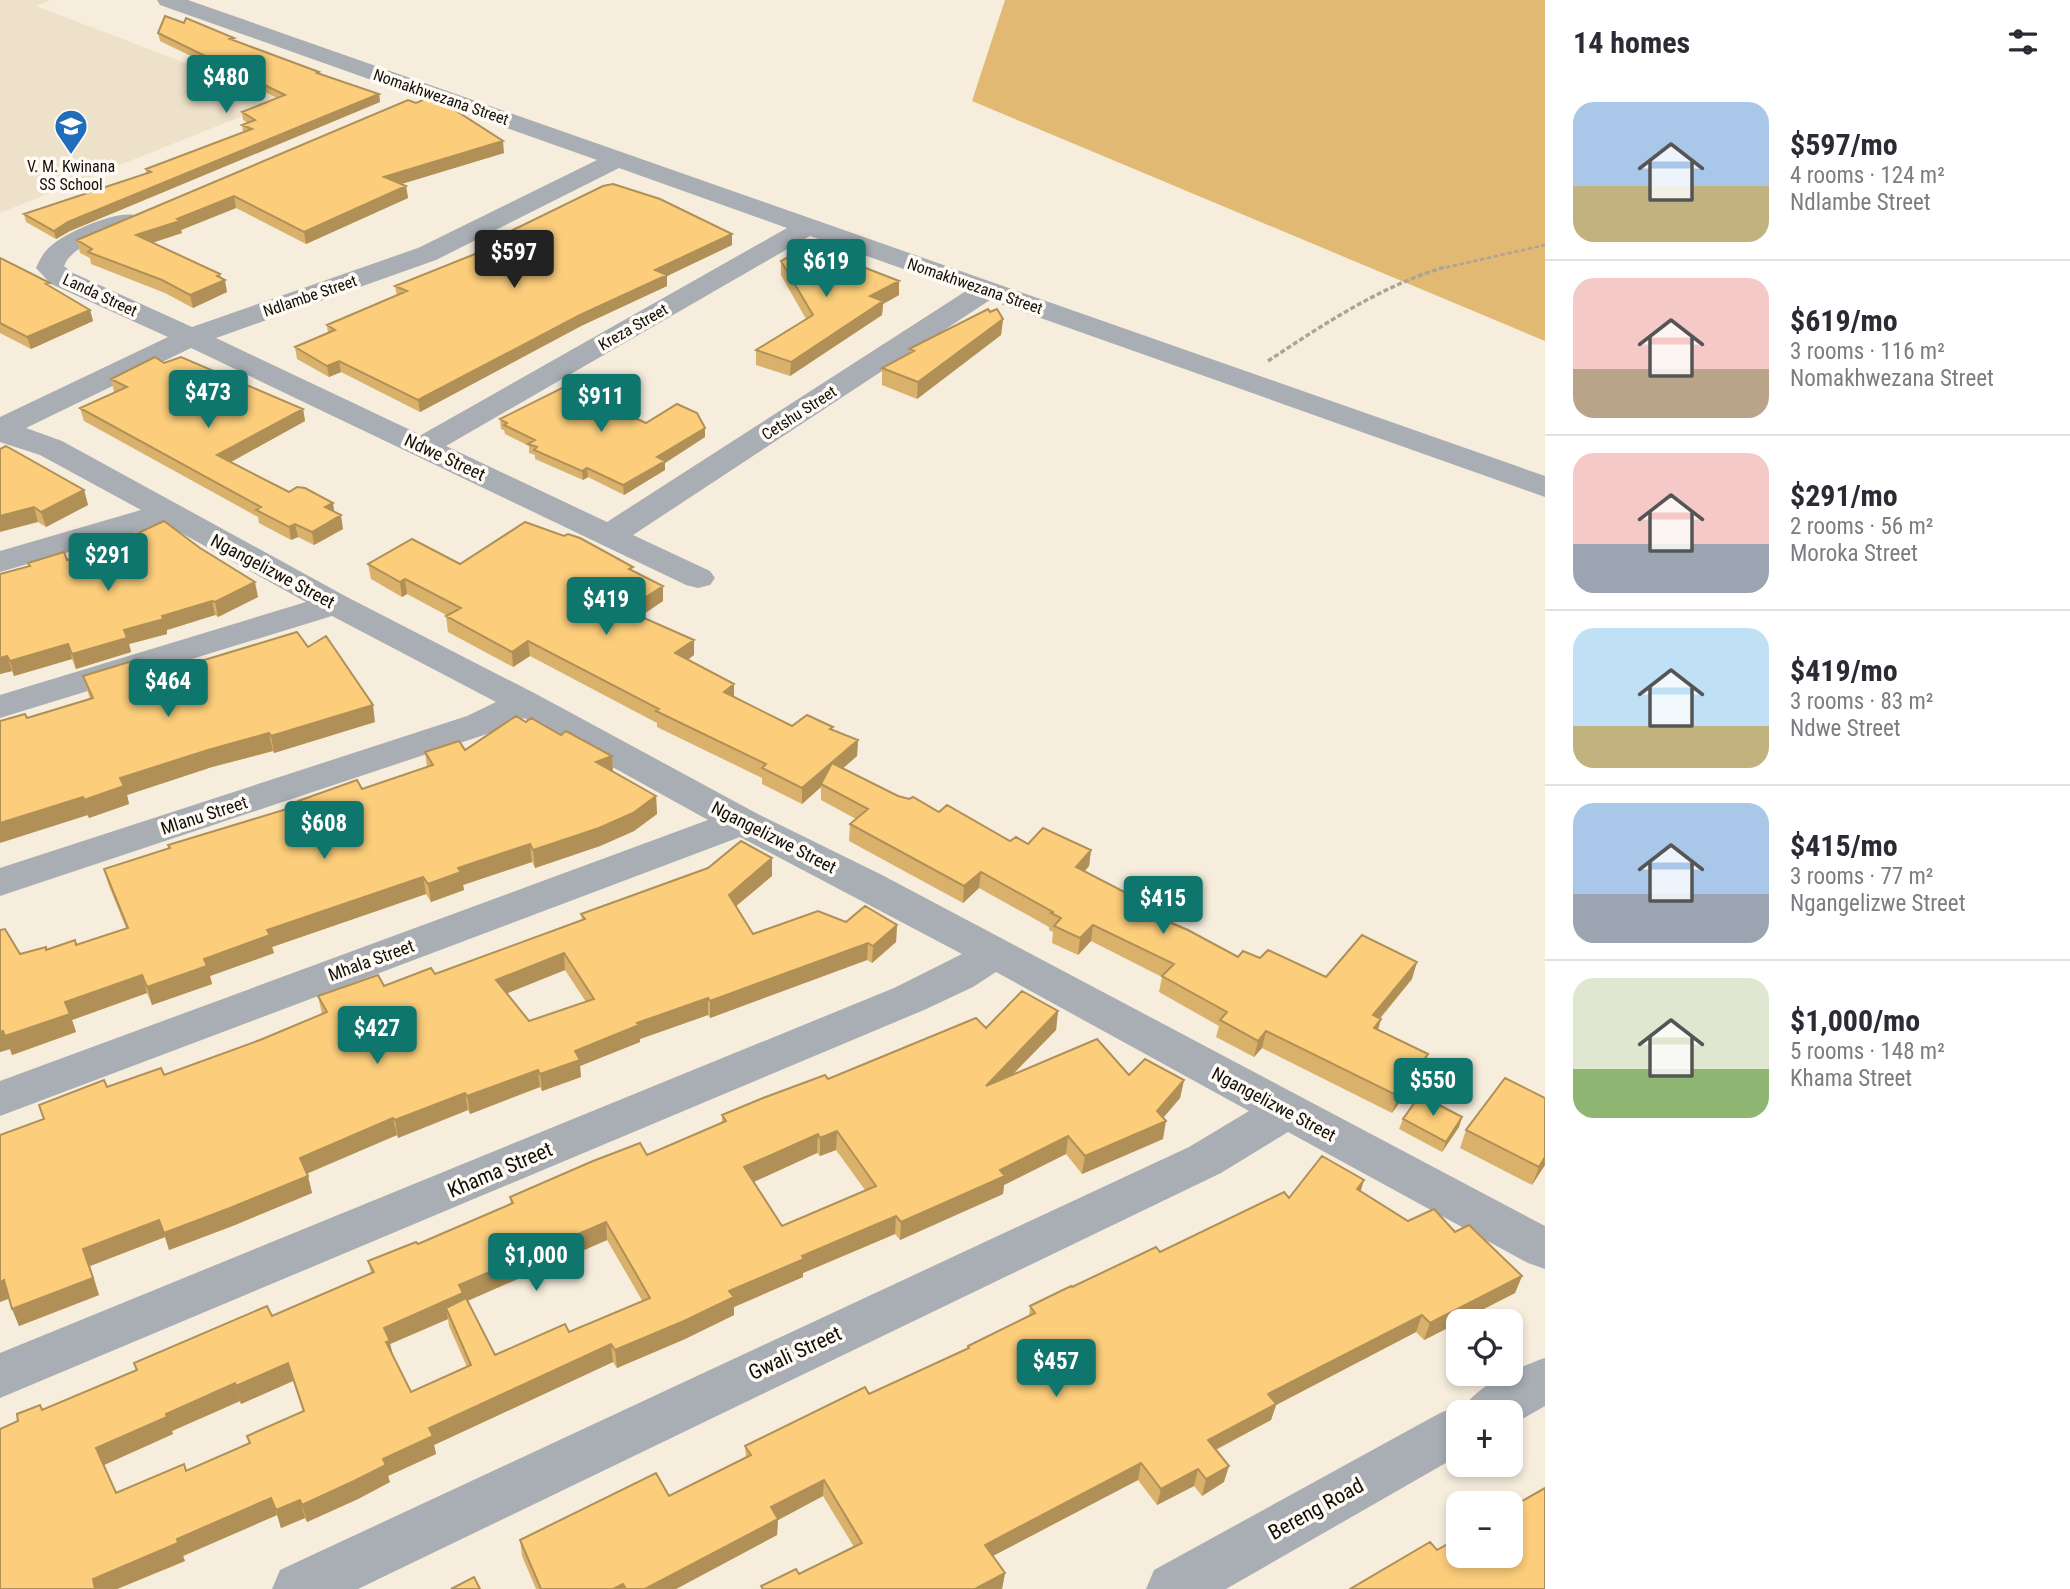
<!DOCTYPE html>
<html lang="en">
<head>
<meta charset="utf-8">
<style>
	body { margin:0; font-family:"Roboto Condensed",sans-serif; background:#f7f7f7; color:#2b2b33; height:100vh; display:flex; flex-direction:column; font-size:26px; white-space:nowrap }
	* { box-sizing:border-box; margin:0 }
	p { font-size:23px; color:#7c7c81 }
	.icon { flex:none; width:38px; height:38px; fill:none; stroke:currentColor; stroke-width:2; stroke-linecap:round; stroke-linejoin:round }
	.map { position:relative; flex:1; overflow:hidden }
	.panel { display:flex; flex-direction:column; background:#fff; width:525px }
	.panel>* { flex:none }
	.fabs { position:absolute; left:1446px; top:1309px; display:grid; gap:14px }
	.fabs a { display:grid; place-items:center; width:77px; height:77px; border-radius:14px; background:#fff; box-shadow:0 4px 10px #0003; font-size:35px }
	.price { position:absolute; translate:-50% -60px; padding:0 16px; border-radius:7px; background:#0f766e; color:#fff; font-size:23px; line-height:46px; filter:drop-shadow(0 2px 4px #0008) }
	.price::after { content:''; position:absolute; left:50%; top:42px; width:21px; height:16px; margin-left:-10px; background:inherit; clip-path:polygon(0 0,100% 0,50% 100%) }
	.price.current { background:#222; color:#fff }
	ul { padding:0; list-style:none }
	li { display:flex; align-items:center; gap:21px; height:175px; padding:0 28px }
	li+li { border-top:2px solid #e1e1e2 }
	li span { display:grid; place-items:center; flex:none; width:196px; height:140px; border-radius:21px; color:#555 }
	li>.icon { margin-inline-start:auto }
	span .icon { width:84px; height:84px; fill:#fffc; stroke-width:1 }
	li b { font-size:30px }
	h2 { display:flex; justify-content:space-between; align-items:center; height:84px; padding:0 28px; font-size:30px }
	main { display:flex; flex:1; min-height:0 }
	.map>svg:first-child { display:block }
</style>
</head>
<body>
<main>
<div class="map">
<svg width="1545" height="1589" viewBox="0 0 1545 1589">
	<rect width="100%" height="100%" fill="#f6eddc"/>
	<path fill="#eee1ca" d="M0,0H51L36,6L282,100L0,213Z"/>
	<path fill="#e1b972" d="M1005,0H1545V341L972,101Z"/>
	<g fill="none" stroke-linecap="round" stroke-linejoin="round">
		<path stroke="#aca597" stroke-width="2.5" stroke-dasharray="4.5 2.5" stroke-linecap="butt" d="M1439,269L1545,245"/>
		<path stroke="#aca597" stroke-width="3.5" stroke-dasharray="5 2.5" stroke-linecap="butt" d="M1268,361C1324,324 1381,286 1445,267"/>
		<path fill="#a8aeb4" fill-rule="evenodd" d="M157,0H188L1545,476V497L990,300L633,535L710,571L715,578L710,585L698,588L686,585L191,348L26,428L62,441L347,597L538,695L756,813L882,875L1545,1226V1269L1528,1263L1288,1132L1221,1173L358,1589H272L280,1570L1189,1147L1249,1111L996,972L973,987L924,1010L0,1398V1353L894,988L962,954L740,837L0,1116V1081L708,820L524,718L493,732L0,896V868L467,716L496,702L332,616L0,718V695L306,602L165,524L0,572V551L141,510L40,455L0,442V417L168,337L51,284L36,268C40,259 44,251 52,245C67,232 115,211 134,215L138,221L134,227C113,235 73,243 64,266L71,272L192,327L418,248L597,160L160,5ZM619,168L787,228L421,435L216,338L436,260ZM810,236L966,291L607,522L446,446Z
			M1545,1358V1406L1510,1426V1412H1458V1456L1226,1589H1146L1154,1570L1440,1413L1458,1406L1464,1408C1475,1386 1521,1366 1545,1358Z"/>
	</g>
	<path fill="#d9b16b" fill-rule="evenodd" d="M184,23L234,38L235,41L319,72L320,74L379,94L380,102L70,231L56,239L26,222L24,214L146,174V169L243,132L242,125L248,123L243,120L242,112L277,98L160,41L158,33Z
		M408,100L504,153L401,184L406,186L408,198L306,244L236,208L181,230L182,233L152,243L221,278L227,292L193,308L165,293L91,264L90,258L80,253L77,240Z
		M482,245H732L667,276V286L581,326L420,412L341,372L329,377L297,359L295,347L328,333L327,325L397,296L395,286L483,251Z
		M0,258L90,310L93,321L31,349L0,333Z
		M781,261L899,295L883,304L882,315L790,376L756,365V350L806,319L781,275Z
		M990,312L1003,319L1001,335L917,399L882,385V368L909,353V349Z
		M164,363L303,409L305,421L231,462L289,492L335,512L343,529L314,545L298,537L291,540L259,523L258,517L84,421L80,408L115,393L114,392L111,379Z
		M500,419L646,423L705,437L665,463V470L624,495L588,477L583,480L535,459V455L529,453V446L505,434L504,430L501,429Z
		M0,449L84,490L88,505L46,527L38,522Z
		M136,534L258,597L218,617L215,615L167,630V634L129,644L131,652L76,669L72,659L14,676L12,671L0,674L29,567L28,563L67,560L137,540Z
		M368,564H460L633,571L663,601L641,616L694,640V655L688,660L734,697L792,726L833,730L858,740L857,756L843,768L898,796L1010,841L1028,844L1091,850L1089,866L1084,871L1136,898L1135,902L1158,912L1157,917L1238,957L1260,958L1326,977L1412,979L1380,1019H1381L1378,1030L1428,1054L1422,1071L1392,1113L1262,1048L1254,1057L1216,1037L1219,1026L1159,992L1162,977L1091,941L1078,955L1052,943L1053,932L1049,930V927L979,888L963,903L849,841L850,824L856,819L821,800V787L802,804L762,784V778L657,727V723L530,656L513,667L448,632L446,616H448L407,594L402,597L371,579Z
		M308,647L375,722L274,753L273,751L212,767L127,795L129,804L89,818L27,718L90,699L83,676L148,677Z
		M526,722L561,735L612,756L613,771L656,796L657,814L634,831L600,846L535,868L532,862L463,885L464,890L431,902L426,894L272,947L274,953L210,976L212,984L152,1005L147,993L72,1020L76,1032L12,1055L10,1049L0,1052V930L20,954L76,945L126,928L109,886L104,869L169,849L168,845L298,805V801L362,789L427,767L425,752L465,750Z
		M772,876L736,906L753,934L846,922L897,925L896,942L872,963L867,960L710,1018L708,1015L640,1039V1042L580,1066L581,1077L542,1091L540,1087L470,1114L468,1110L398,1138L397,1135L307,1173L312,1193L235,1225L169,1250L165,1237L90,1266L99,1295L19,1326L9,1298L0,1302V1135L44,1119L107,1087L164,1075L260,1040L322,1014L318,996L384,986L435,974L582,920L581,914ZM565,970L586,1002L529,1021L507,993Z
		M1058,1011L1056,1030L1012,1075H1129L1184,1080L1180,1098L1163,1118V1139L1082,1174L1066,1154L1004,1185L1003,1194L900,1240L895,1234L803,1273V1277L734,1307V1315L685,1339L617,1368L613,1362L434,1445L436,1454L388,1476L390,1482L358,1499L307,1522L305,1518L281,1528L277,1515L183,1556L185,1561L117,1589H0L18,1421L42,1410L272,1316L371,1273L368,1261L418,1244L511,1204L510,1197L647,1155L722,1123V1115L828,1079L986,1028ZM836,1150L865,1190L782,1226L753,1182L817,1153L820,1156ZM607,1240L643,1302L569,1332L495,1355L467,1301ZM448,1319L449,1326L467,1367L411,1392L393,1355L390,1344ZM293,1381L303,1412L250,1443L186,1471L116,1493L103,1465L173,1434L172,1431L240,1401L241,1404Z
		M1545,1098V1165L1532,1185L1460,1148L1466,1130Z
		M1462,1117L1459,1127L1442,1152L1399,1129L1403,1119Z
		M1361,1191L1408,1221L1455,1232L1522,1276L1515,1293L1424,1340L1416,1332L1276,1405L1271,1420L1216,1450L1224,1482L1202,1496L1194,1486L1157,1505L1138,1480L993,1556L1005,1573L1002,1589H761V1586L799,1574L854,1547L823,1496L778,1520L777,1535L676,1589H536L522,1556L520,1540L669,1496L746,1458L745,1446L869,1394L967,1348L968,1346L1029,1316L1030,1306L1072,1287L1160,1252L1289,1198Z"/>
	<path fill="#b09057" d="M379,94L380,102L70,231L56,239L54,231L68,222Z
		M503,141L504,153L385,189L384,177Z
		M406,186L408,198L306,244L304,232Z
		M234,196L236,208L181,230L182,233L139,247L136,235Z
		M732,234V245L667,276V286L581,326L420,412L418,400L655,270Z
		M220,274L221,282L225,280L227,292L193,308L190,295Z
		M899,281V295L883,304L882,315L790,376L791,362L870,296Z
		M90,310L93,321L31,349L27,337Z
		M1003,319L1001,335L917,399L918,382Z
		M339,361L341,372L329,377L327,366Z
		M303,409L305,421L220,468L217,455Z
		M705,428V437L665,463V470L624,495L623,485L657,457Z
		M587,468L588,477L583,480L582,471Z
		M84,490L88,505L46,527L41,512Z
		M333,503L335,516L325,507Z
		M34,507L38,522L0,532V516Z
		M341,515L343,529L314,545L312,532Z
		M295,524L298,537L291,540L289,527Z
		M405,579L407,594L402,597L400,582Z
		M255,582L258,597L218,617L215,602Z
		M663,586V601L627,625L626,610Z
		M212,601L215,615L167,630V634L129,644L131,652L76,669L72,654L124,630L162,616Z
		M694,640V655L675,668V653Z
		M528,641L530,656L513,667L512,652Z
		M68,644L72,659L14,676L10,661Z
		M7,656L12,671L0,674V658Z
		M734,684V700L724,692Z
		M373,705L375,722L274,753L271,736Z
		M269,733L273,751L212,767L127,795L129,804L89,818L84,800L120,778L208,750Z
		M858,740L857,756L824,785L821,784V787L802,804V788Z
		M612,756L613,774L596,762Z
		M656,796L657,814L634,831L600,846L535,868L533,850Z
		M83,797L88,815L0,843V823Z
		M530,844L532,862L463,885L464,890L431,902L428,884L458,868Z
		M1091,850L1089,866L1074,884L1076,867Z
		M772,858V876L729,912V895Z
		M981,872L979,888L963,903L964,886Z
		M423,877L426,894L272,947L274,953L210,976L212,984L152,1005L147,987L204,959L267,930Z
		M897,925L896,942L872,963L873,946Z
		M1093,925L1091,941L1078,955L1080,938Z
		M868,943L867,960L710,1018V1001Z
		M564,953L565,970L498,997L496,980Z
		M1417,962L1412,979L1368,1032L1373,1015Z
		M142,975L147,993L72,1020L76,1032L12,1055L10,1049L0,1052V1032L65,1002Z
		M708,998V1015L640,1039V1042L580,1066L581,1077L542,1091L540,1074L575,1051L637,1023Z
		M1058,1011L1056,1030L984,1104L986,1086Z
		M1381,1019L1376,1036L1374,1028Z
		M1266,1031L1262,1048L1254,1057L1258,1041Z
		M1428,1054L1422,1071L1392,1113L1398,1096Z
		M538,1070L540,1087L470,1114L467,1096Z
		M1184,1080L1180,1098L1157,1125L1166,1121L1163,1139L1082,1174L1085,1156L1157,1111Z
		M465,1093L468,1110L398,1138L395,1120Z
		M1462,1117L1459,1127L1442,1152L1446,1142Z
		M393,1118L397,1135L304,1175L300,1158Z
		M837,1131L836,1150L820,1156V1138Z
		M818,1134L817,1153L745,1186L744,1167Z
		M1068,1136L1066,1154L1004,1185L1003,1194L900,1240L901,1222L1000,1170Z
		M1545,1157V1165L1532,1185L1539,1167Z
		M308,1176L312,1193L235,1225L169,1250L164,1233Z
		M1364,1180L1359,1197L1357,1189Z
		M896,1216L895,1234L803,1273V1277L734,1307V1315L685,1339L617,1368L615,1350L729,1291L802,1256Z
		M159,1220L165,1237L90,1266L99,1295L19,1326L12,1309L83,1249Z
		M606,1222L607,1240L465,1302L446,1308L448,1319L390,1344L394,1359L390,1360L384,1328L459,1285Z
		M1522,1276L1515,1293L1460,1321H1458V1323L1424,1340L1430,1323Z
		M4,1280L11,1298L0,1302V1282Z
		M1422,1315L1416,1332L1276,1405L1271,1420L1203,1456L1208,1440L1268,1394Z
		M611,1344L613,1362L434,1445L436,1454L388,1476L390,1482L358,1499L307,1522L302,1505L383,1459L429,1428Z
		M288,1363L293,1381L241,1404L236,1386Z
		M235,1383L240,1401L172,1431L173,1434L102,1466L96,1448L166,1414Z
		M1141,1463L1138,1480L983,1561L985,1545Z
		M1229,1466L1224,1482L1202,1496L1206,1479Z
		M1198,1469L1194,1486L1157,1505L1161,1489Z
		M824,1480L823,1496L778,1520L777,1535L676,1589H645L771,1507Z
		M271,1498L277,1515L183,1556L185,1561L117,1589H95L93,1579L177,1539Z
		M300,1500L305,1518L281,1528L276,1510Z
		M1005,1573L1002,1589H975Z
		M623,1584L624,1589H613Z"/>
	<path fill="#fcce7c" stroke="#b09057" stroke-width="2" fill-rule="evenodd" d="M165,16L184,23L186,18L234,38L230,39L319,72L317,73L379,94L68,222L54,231L24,214L151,172L146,169L252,129L242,125L255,120L242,112L285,95L158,33Z
		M428,98L447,105L503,141L384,177L406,186L304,232L234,196L177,219L180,221L136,235L220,274L217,276L225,280L190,295L162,280L88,252L92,249L77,240L408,100L416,103Z
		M613,184L660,199L732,234L655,270L667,275L580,315L418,400L339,361L327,366L295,347L335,330L327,325L407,291L395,286L490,248L482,245L603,186Z
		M809,246L899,281L870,296L883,301L791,362L756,350L813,315L781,261Z
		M0,258L50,283L46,284L90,310L27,337L0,323Z
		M988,309L990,312L997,309L1003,319L918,382L882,368L914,351L909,349Z
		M155,357L164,363L181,357L303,409L217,455L289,492L297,487L305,488L333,503L325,507L341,515L312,532L295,524L289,527L256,510L261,507L80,408L127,387L111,379Z
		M566,386L646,423L677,404L697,413L705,428L657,457L665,461L623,485L587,468L582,471L534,450L537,447L528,444L535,440L504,425L507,423L500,419Z
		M6,446L84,490L41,512L34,507L0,516V449Z
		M164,521L200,548L255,582L215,602L212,601L162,616L164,619L124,630L127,638L72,654L68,644L10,661L7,656L0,658V574L30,566L28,563L64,552L67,560L142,539L136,534Z
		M525,522L564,536L568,534L580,538L633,567L629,569L663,586L626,610L694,640L675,653L734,684L724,692L792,726L807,715L833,727L830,729L858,740L802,788L762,768L766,764L656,711L659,709L528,641L512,652L446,616L461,608L405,579L400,582L368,564L412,539L460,564Z
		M297,632L308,647L326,636L373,705L271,736L269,733L208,750L120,778L124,786L84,800L83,797L0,823V721L25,714L27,718L93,698L83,676L139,659L148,677Z
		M516,716L526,722L531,718L561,735L566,731L612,756L596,762L656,796L633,813L599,828L533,850L530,844L458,868L461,872L428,884L423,877L267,930L270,935L204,959L207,966L147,987L142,975L65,1002L70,1014L5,1036L3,1031L0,1032V930L5,929L20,954L46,947V950L75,940L76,945L128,928L104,869L170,848L168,845L300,805L298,801L357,780L362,789L433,765L425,752L459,741L465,750Z
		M832,763L898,796L909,799L913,797L939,812L947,805L1010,841L1016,837L1028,844L1043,828L1091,850L1076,867L1136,898L1133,901L1158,912L1155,916L1188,930L1238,957L1243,951L1260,958L1268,950L1326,977L1362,935L1417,962L1373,1015L1381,1019L1374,1028L1428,1054L1398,1096L1266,1031L1258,1041L1220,1020L1227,1012L1162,976L1174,964L1093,925L1080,938L1054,926L1061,918L1051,913L1053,912L981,872L964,886L850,824L868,809L821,784Z
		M741,841L772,858L729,895L753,934L818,911L846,922L865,906L897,925L873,946L868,943L710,1001L708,998L637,1023L639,1025L575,1051L580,1060L540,1074L538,1070L467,1096L465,1093L395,1120L393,1118L300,1158L308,1176L230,1208L164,1233L159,1220L83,1249L93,1278L12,1309L4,1280L0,1282V1135L44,1119L39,1105L104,1080L107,1087L161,1068L164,1075L260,1040L327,1012L318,996L378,975L384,986L431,968L435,974L585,919L581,914L708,868ZM564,953L594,999L529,1021L496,980Z
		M1022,991L1058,1011L986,1086L1097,1039L1129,1075L1145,1059L1184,1080L1157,1111L1166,1121L1085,1156L1068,1136L1000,1170L1005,1176L901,1222L896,1216L802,1256L804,1259L729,1291L734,1297L684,1321L615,1350L611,1344L429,1428L433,1436L383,1459L386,1465L354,1481L302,1505L300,1500L276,1510L271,1498L177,1539L178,1543L93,1579L95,1589H0V1429L18,1421L17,1414L40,1405L42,1410L137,1370L134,1363L267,1306L272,1316L374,1272L368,1261L416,1242L418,1244L513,1203L510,1197L593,1161L640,1143L647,1155L726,1121L722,1115L763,1098L825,1075L828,1079L976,1018L986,1028ZM837,1131L876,1186L782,1226L744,1167L818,1134L820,1138ZM606,1222L650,1298L569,1332L565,1324L495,1355L466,1298L446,1308L471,1365L411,1392L386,1342L390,1341L384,1328L463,1293L459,1285ZM288,1363L304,1411L247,1436L250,1443L186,1471L184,1464L116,1493L96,1448L167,1417L166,1414L235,1383L236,1386Z
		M1505,1078L1545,1098V1157L1539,1167L1466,1130Z
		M1420,1095L1462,1117L1446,1142L1403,1119Z
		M1322,1156L1364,1180L1357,1189L1408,1221L1434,1209L1455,1232L1469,1225L1522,1276L1430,1323L1422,1315L1268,1394L1276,1404L1208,1440L1229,1466L1206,1479L1198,1469L1161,1489L1141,1463L985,1545L1005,1573L975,1589H763L761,1586L796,1569L799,1574L862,1543L824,1480L771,1507L778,1519L645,1589H626L623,1584L613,1589H541L520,1540L656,1473L669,1496L751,1455L745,1446L865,1387L869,1394L969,1348L968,1346L1035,1313L1030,1306L1071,1286L1072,1287L1156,1247L1160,1252L1284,1192L1289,1198Z
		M1545,1488V1589H1350L1430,1542L1437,1550L1458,1538V1556H1510V1508Z
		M474,1577L480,1589H451Z"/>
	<defs>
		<symbol id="school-pin" viewBox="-11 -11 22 30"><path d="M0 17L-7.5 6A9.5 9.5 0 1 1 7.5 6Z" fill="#206dbc" stroke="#fffbf4"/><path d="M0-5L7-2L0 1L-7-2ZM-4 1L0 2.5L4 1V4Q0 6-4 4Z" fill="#fff"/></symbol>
	</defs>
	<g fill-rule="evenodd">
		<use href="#school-pin" x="52" y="107" width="38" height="52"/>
	</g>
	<g text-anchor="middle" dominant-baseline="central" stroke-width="7" stroke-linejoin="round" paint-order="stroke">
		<g font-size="16" fill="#13100a" stroke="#fffbf4">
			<text transform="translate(441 97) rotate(19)">Nomakhwezana Street</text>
			<text transform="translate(975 286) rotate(19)">Nomakhwezana Street</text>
			<text transform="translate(100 295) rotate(25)">Landa Street</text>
			<text transform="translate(310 296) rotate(-19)">Ndlambe Street</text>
			<text transform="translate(633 327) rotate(-30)">Kreza Street</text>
			<text transform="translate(799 413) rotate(-33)">Cetshu Street</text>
		</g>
		<g font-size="16" fill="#13100a" stroke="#fffbf4">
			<text x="71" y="166">V. M. Kwinana<tspan x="71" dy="18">SS School</tspan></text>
		</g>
		<g font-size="18" fill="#13100a" stroke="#fffbf4">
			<text transform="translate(445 457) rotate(25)">Ndwe Street</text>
			<text transform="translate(273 571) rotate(28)">Ngangelizwe Street</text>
			<text transform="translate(204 815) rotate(-18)">Mlanu Street</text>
			<text transform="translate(774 837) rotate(27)">Ngangelizwe Street</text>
			<text transform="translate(371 960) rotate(-20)">Mhala Street</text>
			<text transform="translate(1274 1104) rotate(28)">Ngangelizwe Street</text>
		</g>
		<g font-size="21" fill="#13100a" stroke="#fffbf4">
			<text transform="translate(500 1170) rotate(-23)">Khama Street</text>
			<text transform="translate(795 1353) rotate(-25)">Gwali Street</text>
			<text transform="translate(1316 1509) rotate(-29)">Bereng Road</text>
		</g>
	</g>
</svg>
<div class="fabs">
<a><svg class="icon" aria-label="locate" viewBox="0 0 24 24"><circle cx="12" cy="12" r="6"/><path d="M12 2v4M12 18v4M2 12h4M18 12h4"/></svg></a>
<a>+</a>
<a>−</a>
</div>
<b class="price" style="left:226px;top:115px">$480</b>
<b class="price current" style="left:514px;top:290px">$597</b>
<b class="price" style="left:826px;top:299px">$619</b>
<b class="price" style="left:208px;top:430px">$473</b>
<b class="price" style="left:601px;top:434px">$911</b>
<b class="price" style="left:108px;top:593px">$291</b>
<b class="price" style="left:606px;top:637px">$419</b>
<b class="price" style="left:168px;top:719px">$464</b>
<b class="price" style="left:324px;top:861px">$608</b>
<b class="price" style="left:1163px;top:936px">$415</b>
<b class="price" style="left:377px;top:1066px">$427</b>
<b class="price" style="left:1433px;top:1118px">$550</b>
<b class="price" style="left:536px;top:1293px">$1,000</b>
<b class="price" style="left:1056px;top:1399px">$457</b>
</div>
<section class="panel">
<h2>14 homes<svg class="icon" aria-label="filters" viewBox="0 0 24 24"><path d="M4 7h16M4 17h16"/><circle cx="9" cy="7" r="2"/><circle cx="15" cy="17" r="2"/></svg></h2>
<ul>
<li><span style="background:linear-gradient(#a9c7e8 60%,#c2b280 0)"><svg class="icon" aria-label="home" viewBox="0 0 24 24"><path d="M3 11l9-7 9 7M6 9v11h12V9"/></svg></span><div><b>$597/mo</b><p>4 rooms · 124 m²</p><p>Ndlambe Street</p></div></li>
<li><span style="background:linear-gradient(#f6c9c9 65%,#b9a48a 0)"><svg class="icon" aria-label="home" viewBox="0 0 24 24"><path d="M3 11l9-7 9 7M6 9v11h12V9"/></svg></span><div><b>$619/mo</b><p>3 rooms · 116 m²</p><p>Nomakhwezana Street</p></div></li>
<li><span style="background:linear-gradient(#f6c9c9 65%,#9aa5b1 0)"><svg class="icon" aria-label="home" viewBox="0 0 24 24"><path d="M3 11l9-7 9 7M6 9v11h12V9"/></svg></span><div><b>$291/mo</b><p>2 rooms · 56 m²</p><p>Moroka Street</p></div></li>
<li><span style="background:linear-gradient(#bfe0f5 70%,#c2b280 0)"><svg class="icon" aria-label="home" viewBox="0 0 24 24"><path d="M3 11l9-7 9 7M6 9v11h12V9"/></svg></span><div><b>$419/mo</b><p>3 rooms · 83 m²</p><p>Ndwe Street</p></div></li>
<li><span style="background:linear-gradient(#a9c7e8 65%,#9aa5b1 0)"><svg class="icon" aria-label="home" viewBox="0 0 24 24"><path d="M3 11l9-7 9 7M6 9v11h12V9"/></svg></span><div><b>$415/mo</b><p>3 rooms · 77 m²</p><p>Ngangelizwe Street</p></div></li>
<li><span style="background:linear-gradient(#dfe7d0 65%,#8fb573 0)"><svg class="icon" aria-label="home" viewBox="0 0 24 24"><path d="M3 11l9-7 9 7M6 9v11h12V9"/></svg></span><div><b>$1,000/mo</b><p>5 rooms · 148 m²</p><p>Khama Street</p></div></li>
</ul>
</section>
</main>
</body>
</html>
